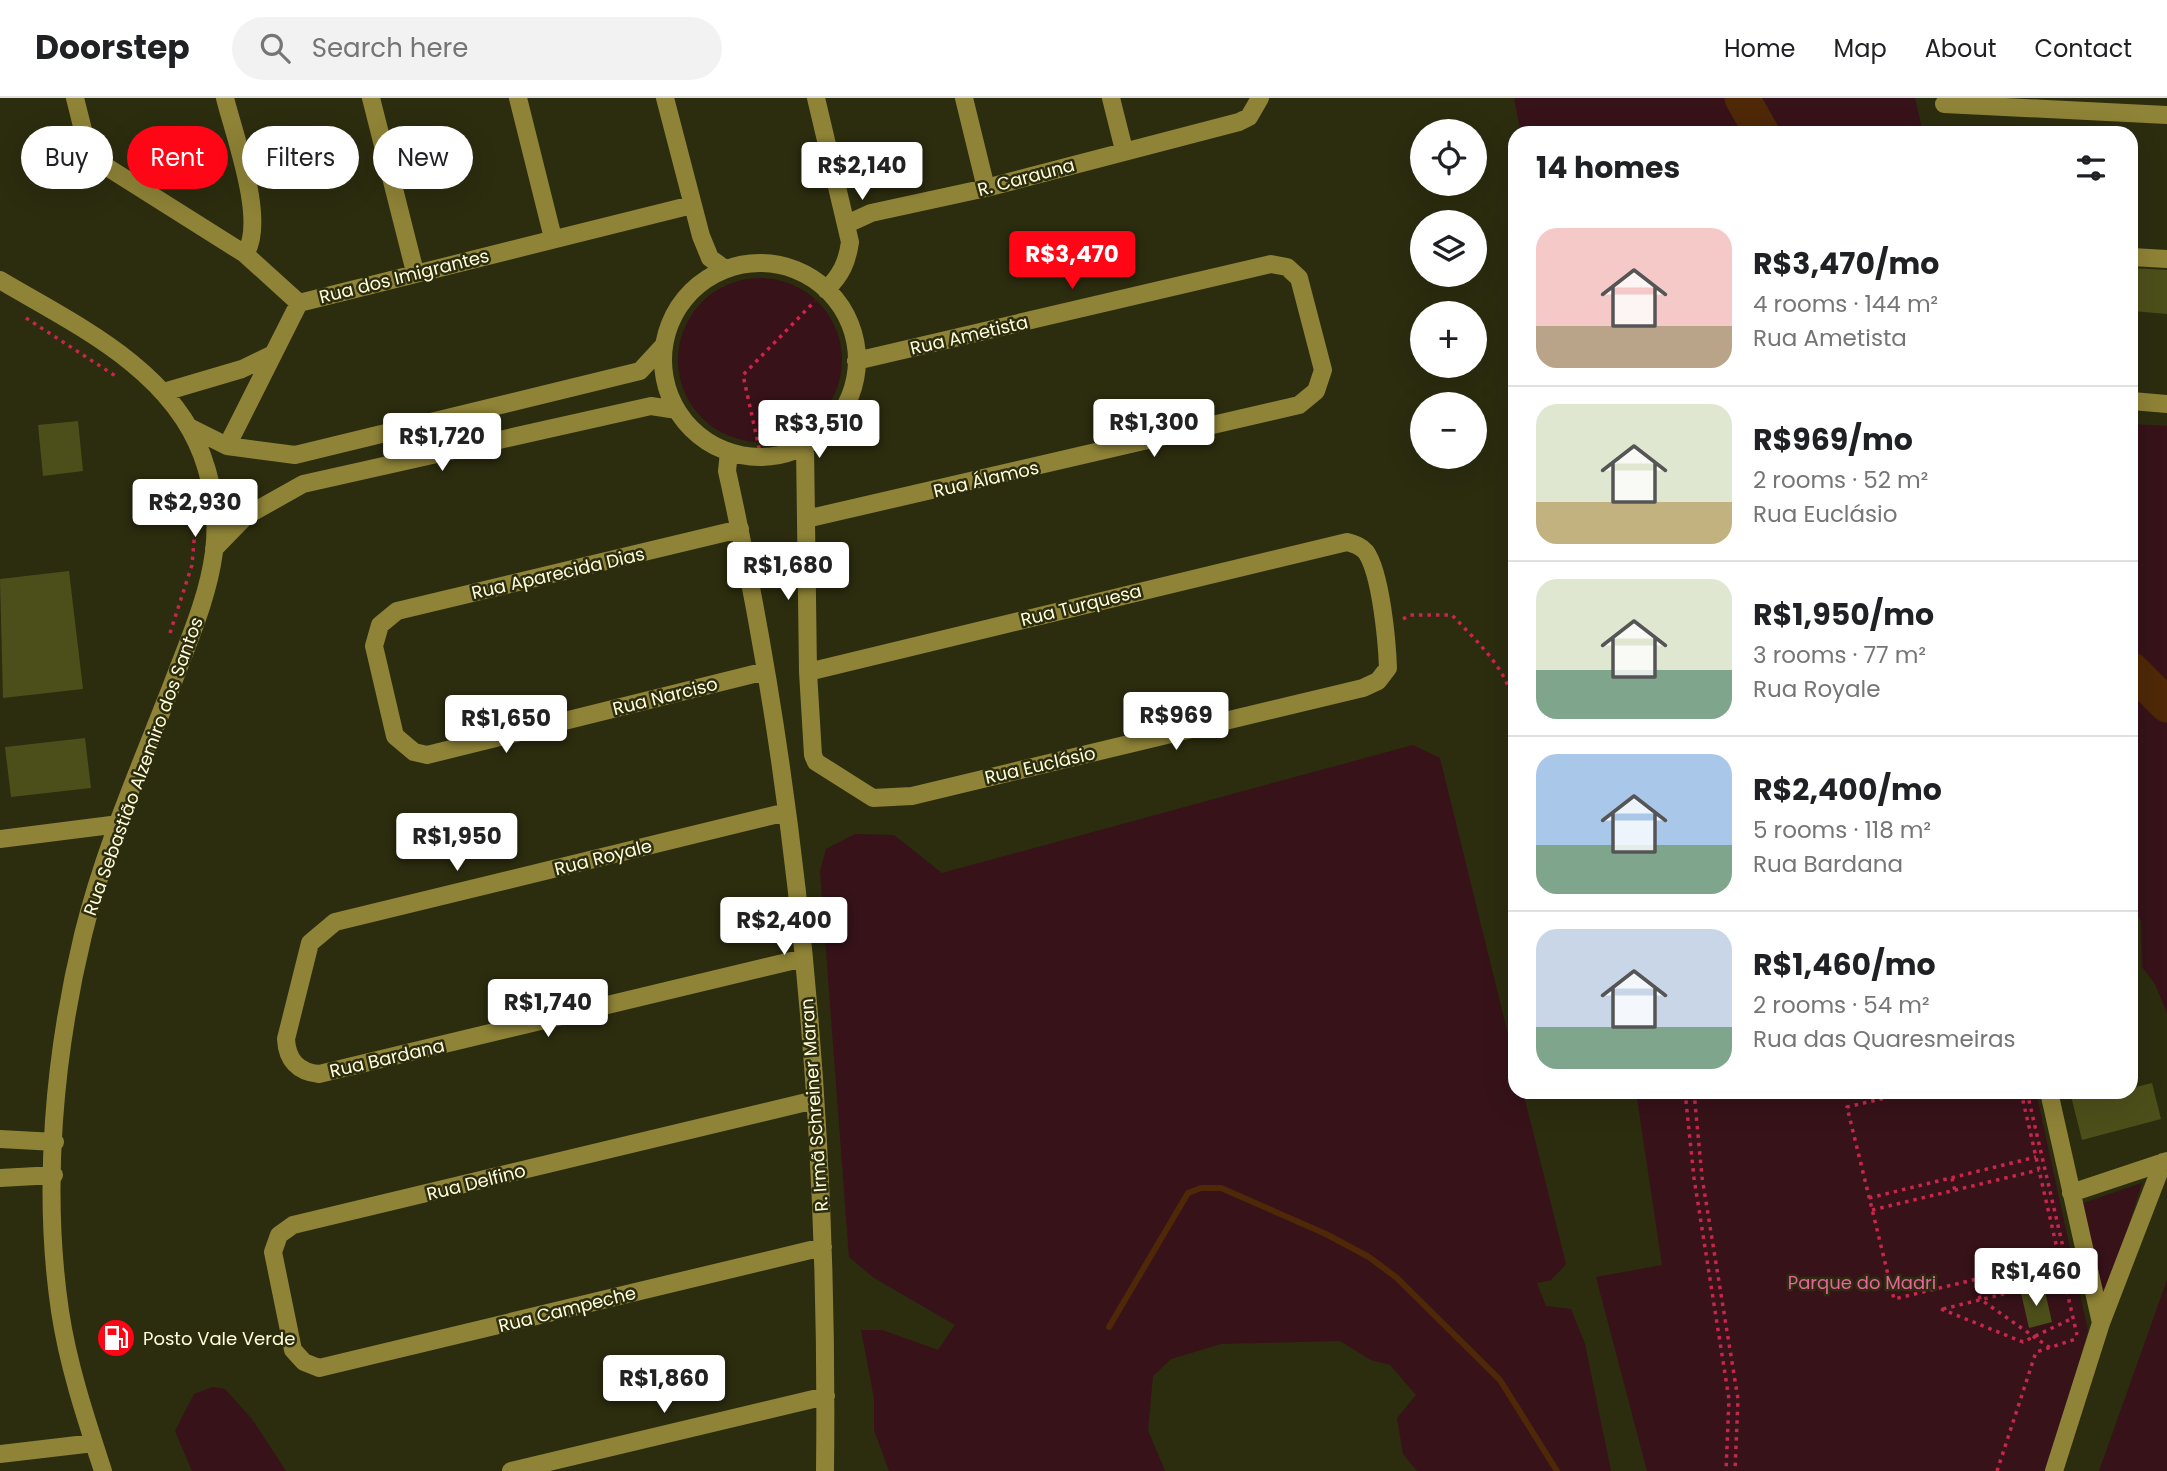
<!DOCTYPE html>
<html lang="en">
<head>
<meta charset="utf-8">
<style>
	body { margin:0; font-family:Poppins,sans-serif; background:#f2f2f2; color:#202124; height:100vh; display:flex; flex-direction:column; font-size:26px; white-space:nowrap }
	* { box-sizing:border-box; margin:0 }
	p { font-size:23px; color:#757577 }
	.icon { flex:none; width:38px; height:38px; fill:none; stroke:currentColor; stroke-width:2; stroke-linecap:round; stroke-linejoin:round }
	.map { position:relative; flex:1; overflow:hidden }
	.panel { position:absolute; left:1508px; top:28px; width:630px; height:973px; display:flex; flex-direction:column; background:#fff; border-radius:21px; box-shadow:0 7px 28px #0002 }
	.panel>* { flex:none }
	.top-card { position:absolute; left:21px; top:28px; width:665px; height:63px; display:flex; gap:14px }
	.fabs { position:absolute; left:1410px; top:21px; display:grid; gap:14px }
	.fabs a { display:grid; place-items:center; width:77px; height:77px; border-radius:50%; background:#fff; box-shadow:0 7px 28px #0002; font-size:35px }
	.price { position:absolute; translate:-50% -60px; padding:0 16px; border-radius:7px; background:#fff; color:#222; font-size:23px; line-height:46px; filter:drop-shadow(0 2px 4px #0008) }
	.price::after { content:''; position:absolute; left:50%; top:42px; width:21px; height:16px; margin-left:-10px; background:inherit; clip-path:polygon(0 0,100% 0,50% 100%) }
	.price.on { background:#ff0617; color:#fff }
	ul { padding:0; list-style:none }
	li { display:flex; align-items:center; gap:21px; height:175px; padding:0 28px }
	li+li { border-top:2px solid #e0e0e0 }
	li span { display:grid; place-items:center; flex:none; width:196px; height:140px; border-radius:21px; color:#555 }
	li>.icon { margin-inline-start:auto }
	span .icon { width:84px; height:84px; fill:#fffc; stroke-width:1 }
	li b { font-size:30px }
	h2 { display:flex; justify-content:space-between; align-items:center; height:84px; padding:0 28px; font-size:30px }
	.chip { padding:0 24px; border-radius:32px; background:#fff; box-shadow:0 7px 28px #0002; font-size:24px; line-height:63px }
	.chip.on { background:#ff0617; color:#fff }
	header { display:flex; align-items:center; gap:42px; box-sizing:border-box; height:98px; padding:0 35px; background:#fff; border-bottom:2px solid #e0e0e0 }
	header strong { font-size:33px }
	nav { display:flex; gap:38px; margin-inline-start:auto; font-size:24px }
	.search { width:490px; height:63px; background:#f2f2f2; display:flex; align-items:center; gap:18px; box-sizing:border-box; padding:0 24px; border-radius:38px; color:#757577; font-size:26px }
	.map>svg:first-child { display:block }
</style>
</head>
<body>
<header>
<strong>Doorstep</strong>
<div class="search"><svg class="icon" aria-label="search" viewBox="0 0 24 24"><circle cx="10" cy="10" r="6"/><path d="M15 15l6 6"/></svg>Search here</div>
<nav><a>Home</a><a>Map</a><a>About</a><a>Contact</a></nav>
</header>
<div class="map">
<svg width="2167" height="1373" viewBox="0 0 2167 1373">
	<rect width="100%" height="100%" fill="#2c2c0f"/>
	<path fill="#371219" d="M1514,0H1915L1923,35H1521Z
		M678 262a82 82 0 1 1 164 0a82 82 0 1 1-164 0Z
		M2132,326L2167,328V915L2155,886L2142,869L2141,823L2132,810Z
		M1413,647L1440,660L1515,965L1516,994H1523L1566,1166L1551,1182L1537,1185L1546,1208L1571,1211L1585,1246L1611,1373H1417L1403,1356L1397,1320L1416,1297L1390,1267L1371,1262L1340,1243L1221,1246L1171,1261L1153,1278L1148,1332L1165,1373H889L874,1332V1300L861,1232H882L938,1252L955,1227L874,1180L849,1159L820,773L826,751L855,736L894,737L942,775Z
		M1636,994H2036L2088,1233L2047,1373H1647L1596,1179L1662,1167Z
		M2142,1085L2112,1180L2106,1190L2100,1191L2080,1106Z
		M2167,1182V1373H2099Z
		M213,1289L225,1291L252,1321L286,1373H192L175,1333L194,1296Z"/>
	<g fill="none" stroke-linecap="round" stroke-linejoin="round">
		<path stroke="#4e2807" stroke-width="6" d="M1109,1229L1188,1095L1201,1090H1221L1326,1136L1369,1159L1397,1180L1500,1282L1557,1373"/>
		<path stroke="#4e2807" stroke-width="35" d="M1742,0L1762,35
			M2132,572L2167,607"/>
	</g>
	<path fill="#4d4f1a" d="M2132,170L2167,172V216L2132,213Z
		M78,323L83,373L43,378L38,327Z
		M69,473L83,591L3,600L0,481Z
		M85,640L91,690L11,699L5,649Z
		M2152,985L2161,1021L2082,1042L2070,994H2132V990Z
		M2044,1189L2052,1224L2029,1230L2021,1195Z"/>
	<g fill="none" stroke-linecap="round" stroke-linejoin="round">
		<path stroke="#c7274b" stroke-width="3.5" stroke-dasharray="3.5 5" stroke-linecap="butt" d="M26,220L117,279
			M761,359L743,277L815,203
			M1403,521L1410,517H1452C1480,547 1514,576 1515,620C1515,642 1508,650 1516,673
			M170,535L192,467L195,431
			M1685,994L1694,1080L1729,1301L1726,1373
			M1694,994L1702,1079L1738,1301L1735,1373
			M1883,994L1885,1000L1847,1009L1894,1201L2060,1161
			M2021,994L2077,1237
			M2027,994L2069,1175
			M1952,1080L1955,1093
			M1869,1100L2036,1059
			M1872,1112L2039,1072
			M1976,1181L1980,1201L2050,1250
			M1941,1211L2023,1244L2073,1220
			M1943,1211L2064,1181
			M1997,1373L2036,1254L2076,1241"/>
		<path stroke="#8f8337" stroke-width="18" d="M75,0L88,52L99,64L245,156L299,205L692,107
			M225,0C234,37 267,124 245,156
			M371,0L415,174
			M518,0L553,140
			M665,0L701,138L710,160L725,171
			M816,0L850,144C847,165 841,177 826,192
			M964,0L986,90
			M1111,0L1124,52
			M1944,6L2167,17
			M847,126L871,115L986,90L1239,24L1249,19L1260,0
			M2132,159L2167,161
			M663 262a97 97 0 1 1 194 0a97 97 0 1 1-194 0Z
			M0,182C74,226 170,270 202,357C213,387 218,422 214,454C208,500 188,544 172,587C140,669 104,751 83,837C54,957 42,1091 60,1213C68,1267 86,1321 103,1373
			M164,294L242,271L273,256
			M2132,303L2167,306
			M189,329L227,348L295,357L640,273L664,247
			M805,347L808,574L813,657L816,664L873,700L912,698L1363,590L1378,583L1388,570C1387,543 1381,476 1366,454C1361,448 1355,446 1347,444L808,574
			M227,348L299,205
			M729,354L727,373C800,701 829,1038 825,1373
			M806,421L1299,307L1316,293L1323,272L1299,180L1287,169L1271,166L856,263
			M740,431L397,513L380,527L374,548L395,638L414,654L427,657L766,573
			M214,451L246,418L303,386L651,308L677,312
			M787,714L335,824L310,845L286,941C287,962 298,974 319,976L804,860
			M0,741L119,726
			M2049,994L2101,1225
			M815,1002L293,1127L279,1137L273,1154L293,1252L304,1264L319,1270L823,1149
			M0,1041L55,1044
			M0,1080L54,1077
			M2071,1095L2167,1063
			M0,1356L94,1345
			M511,1373L826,1298
			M2054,1373L2101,1225L2163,1064"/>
	</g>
	<defs>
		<symbol id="fuel-disc" viewBox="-11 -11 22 22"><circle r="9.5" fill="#ff0617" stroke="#2c2c0f"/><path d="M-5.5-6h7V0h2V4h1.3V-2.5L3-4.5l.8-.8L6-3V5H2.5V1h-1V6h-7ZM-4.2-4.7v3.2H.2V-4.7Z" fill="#fff"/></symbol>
	</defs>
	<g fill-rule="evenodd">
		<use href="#fuel-disc" x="94" y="1218" width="44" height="44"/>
	</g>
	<g text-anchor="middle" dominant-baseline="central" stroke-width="5" stroke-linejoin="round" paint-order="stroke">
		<g font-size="18" fill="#fffdda" stroke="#2c2c0f">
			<text transform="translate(1026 79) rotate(-15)">R. Carauna</text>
			<text transform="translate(404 178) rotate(-14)">Rua dos Imigrantes</text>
			<text transform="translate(969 237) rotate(-13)">Rua Ametista</text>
			<text transform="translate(986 381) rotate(-13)">Rua Álamos</text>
			<text transform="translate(558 475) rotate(-13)">Rua Aparecida Dias</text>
			<text transform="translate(1081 507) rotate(-14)">Rua Turquesa</text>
			<text transform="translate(665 598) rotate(-14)">Rua Narciso</text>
			<text transform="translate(1040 667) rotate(-13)">Rua Euclásio</text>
			<text transform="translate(143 668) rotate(-70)">Rua Sebastião Alzemiro dos Santos</text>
			<text transform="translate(603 759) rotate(-14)">Rua Royale</text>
			<text transform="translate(387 960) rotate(-13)">Rua Bardana</text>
			<text transform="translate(814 1007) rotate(-94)">R. Irmã Schreiner Maran</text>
			<text transform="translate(476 1084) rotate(-14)">Rua Delfino</text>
			<text transform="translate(567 1211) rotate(-14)">Rua Campeche</text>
		</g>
		<g font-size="18" fill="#ea649c" stroke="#2c2c0f">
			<text x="1862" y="1184">Parque do Madri</text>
		</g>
		<g font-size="18" fill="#fffdda" stroke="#2c2c0f" text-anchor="start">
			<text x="143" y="1240">Posto Vale Verde</text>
		</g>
	</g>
</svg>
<div class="fabs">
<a><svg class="icon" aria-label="locate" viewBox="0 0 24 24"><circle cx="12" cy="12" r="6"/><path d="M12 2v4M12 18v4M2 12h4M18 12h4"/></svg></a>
<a><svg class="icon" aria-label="layers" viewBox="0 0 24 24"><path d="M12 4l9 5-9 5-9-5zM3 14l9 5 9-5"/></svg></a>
<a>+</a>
<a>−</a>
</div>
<b class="price" style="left:862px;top:104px">R$2,140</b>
<b class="price on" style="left:1072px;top:193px">R$3,470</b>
<b class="price" style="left:1154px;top:361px">R$1,300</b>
<b class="price" style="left:819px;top:362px">R$3,510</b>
<b class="price" style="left:442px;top:375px">R$1,720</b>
<b class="price" style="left:195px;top:441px">R$2,930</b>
<b class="price" style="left:788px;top:504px">R$1,680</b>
<b class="price" style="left:1176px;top:654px">R$969</b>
<b class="price" style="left:506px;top:657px">R$1,650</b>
<b class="price" style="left:457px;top:775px">R$1,950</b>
<b class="price" style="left:784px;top:859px">R$2,400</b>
<b class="price" style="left:548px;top:941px">R$1,740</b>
<b class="price" style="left:2036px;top:1210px">R$1,460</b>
<b class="price" style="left:664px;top:1317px">R$1,860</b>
<div class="top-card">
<a class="chip">Buy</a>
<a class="chip on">Rent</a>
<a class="chip">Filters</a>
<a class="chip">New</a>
</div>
<section class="panel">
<h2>14 homes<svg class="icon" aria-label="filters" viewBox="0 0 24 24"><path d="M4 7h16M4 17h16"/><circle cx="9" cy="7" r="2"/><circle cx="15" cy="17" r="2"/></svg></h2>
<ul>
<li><span style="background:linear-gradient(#f6c9c9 70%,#b9a48a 0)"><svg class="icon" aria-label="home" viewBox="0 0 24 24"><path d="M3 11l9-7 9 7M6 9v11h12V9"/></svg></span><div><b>R$3,470/mo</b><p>4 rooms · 144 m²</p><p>Rua Ametista</p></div></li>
<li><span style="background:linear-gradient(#dfe7d0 70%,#c2b280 0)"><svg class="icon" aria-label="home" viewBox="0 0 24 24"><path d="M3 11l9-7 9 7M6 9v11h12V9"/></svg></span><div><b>R$969/mo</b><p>2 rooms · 52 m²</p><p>Rua Euclásio</p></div></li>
<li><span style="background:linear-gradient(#dfe7d0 65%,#7fa58c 0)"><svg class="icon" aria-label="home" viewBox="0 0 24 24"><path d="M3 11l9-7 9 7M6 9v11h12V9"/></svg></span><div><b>R$1,950/mo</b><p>3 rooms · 77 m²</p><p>Rua Royale</p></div></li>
<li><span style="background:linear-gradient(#a9c7e8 65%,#7fa58c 0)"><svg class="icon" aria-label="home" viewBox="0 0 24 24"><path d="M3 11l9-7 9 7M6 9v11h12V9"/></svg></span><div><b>R$2,400/mo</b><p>5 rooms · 118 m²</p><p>Rua Bardana</p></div></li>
<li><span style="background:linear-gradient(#c9d6e8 70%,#7fa58c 0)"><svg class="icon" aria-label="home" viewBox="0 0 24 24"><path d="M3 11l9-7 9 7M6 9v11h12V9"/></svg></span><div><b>R$1,460/mo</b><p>2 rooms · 54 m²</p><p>Rua das Quaresmeiras</p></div></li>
</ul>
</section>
</div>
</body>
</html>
